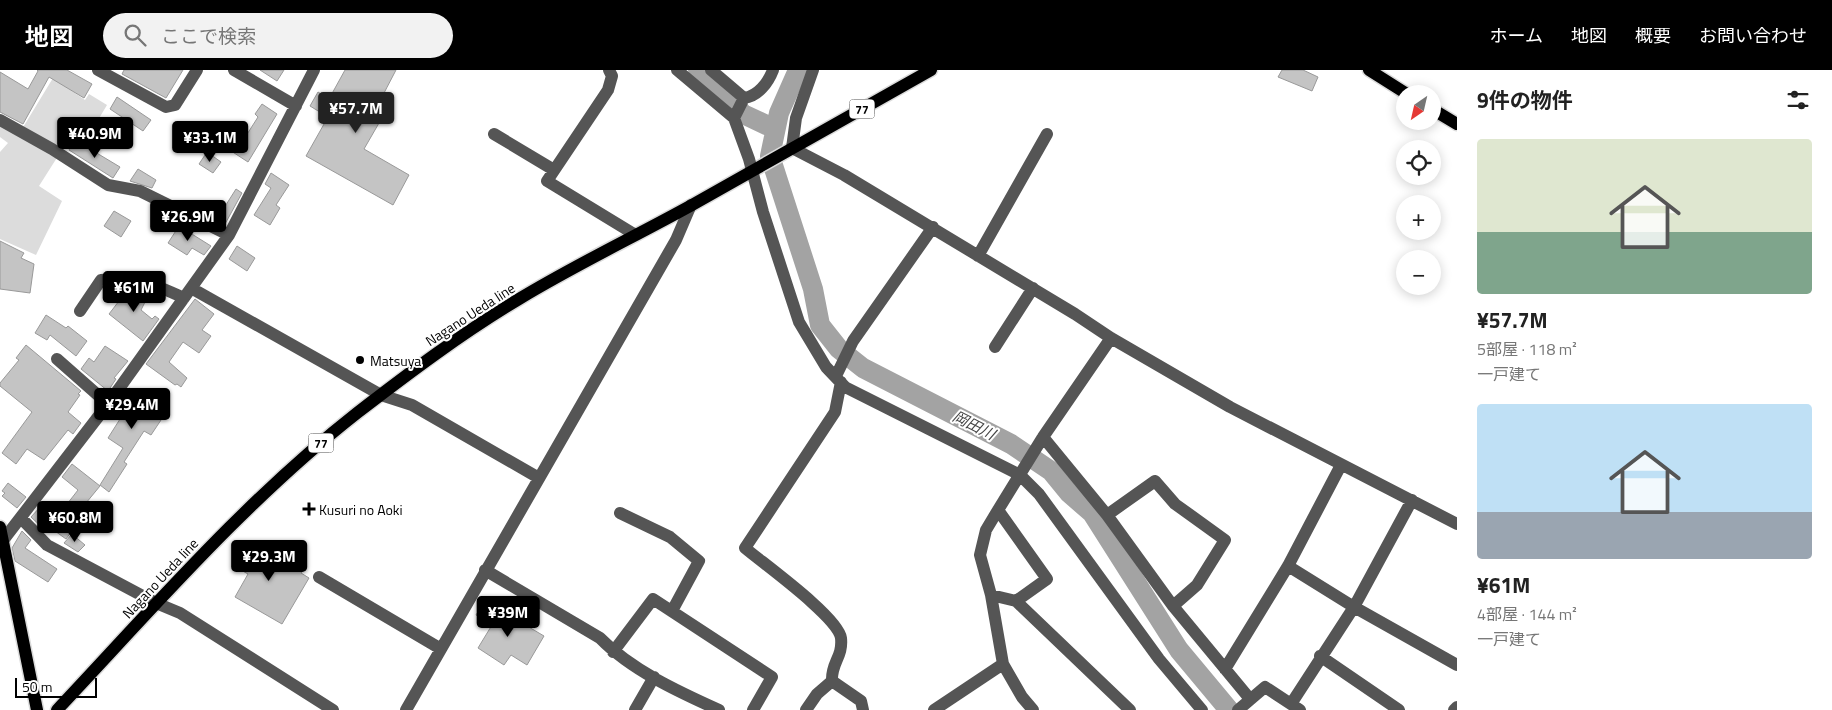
<!DOCTYPE html>
<html lang="ja">
<head>
<meta charset="utf-8">
<style>
	body { margin:0; font-family:"Titillium Web","Noto Sans JP",sans-serif; background:#f2f2f2; color:#222; height:100vh; display:flex; flex-direction:column; font-size:19px; white-space:nowrap }
	* { box-sizing:border-box; margin:0 }
	p { font-size:16px; color:#767676 }
	.icon { flex:none; width:28px; height:28px; fill:none; stroke:currentColor; stroke-width:2; stroke-linecap:round; stroke-linejoin:round }
	.map { position:relative; flex:1; overflow:hidden }
	.details { display:flex; flex-direction:column; background:#fff; width:375px }
	.details>* { flex:none }
	.needle { width:32px; rotate:214deg }
	.controls { position:absolute; left:1396px; top:15px; display:grid; gap:10px }
	.controls a { display:grid; place-items:center; width:45px; height:45px; border-radius:50%; background:#fff; box-shadow:0 2px 12px #0003; font-size:25px }
	.scale { position:absolute; left:15px; bottom:12px; width:82px; box-sizing:border-box; padding-left:5px; border:2px solid #000; border-top:0; font-size:14px; line-height:18px; white-space:nowrap; color:#000; -webkit-text-stroke:4px #fff; paint-order:stroke }
	.price { position:absolute; translate:-50% -42px; padding:0 11px; border-radius:5px; background:#000; color:#fff; font-size:16px; line-height:32px; filter:drop-shadow(0 1px 2px #0008) }
	.price::after { content:''; position:absolute; left:50%; top:30px; width:15px; height:11px; margin-left:-8px; background:inherit; clip-path:polygon(0 0,100% 0,50% 100%) }
	.price.selected { background:#222; color:#fff }
	ul { padding:0; list-style:none }
	li { display:grid; align-content:center; gap:10px; height:265px; padding:0 20px }
	li span { display:grid; place-items:center; height:155px; border-radius:5px; color:#555 }
	li>.icon { margin-inline-start:auto }
	span .icon { width:90px; height:90px; fill:#fffc; stroke-width:1 }
	li b { font-size:21px }
	h2 { display:flex; justify-content:space-between; align-items:center; height:60px; padding:0 20px; font-size:21px }
	header { display:flex; align-items:center; gap:30px; box-sizing:border-box; height:70px; padding:0 25px; background:#000; color:#fff }
	header strong { font-size:24px }
	nav { display:flex; gap:28px; margin-inline-start:auto; font-size:18px }
	.search { width:350px; height:45px; background:#f2f2f2; display:flex; align-items:center; gap:12px; box-sizing:border-box; padding:0 18px; border-radius:28px; color:#767676; font-size:19px }
	main { display:flex; flex:1; min-height:0 }
	.map>svg:first-child { display:block }
</style>
</head>
<body>
<header>
<strong>地図</strong>
<div class="search"><svg class="icon" aria-label="search" viewBox="0 0 24 24"><circle cx="10" cy="10" r="6"/><path d="M15 15l6 6"/></svg>ここで検索</div>
<nav><a>ホーム</a><a>地図</a><a>概要</a><a>お問い合わせ</a></nav>
</header>
<main>
<div class="map">
<svg width="1457" height="640" viewBox="0 0 1457 640">
	<rect width="100%" height="100%" fill="#fff"/>
	<path fill="#dcdcdc" d="M53,8L85,30L89,24L107,35L92,60L79,53L39,116L62,131L36,185L0,169V82L8,73L0,67V53L19,64Z"/>
	<g fill="none" stroke-linecap="round" stroke-linejoin="round">
		<path stroke="#a3a3a3" stroke-width="20" d="M698,0L743,44L775,59
			M798,0L779,43L770,86L813,219L820,255L839,279L863,298L1011,374L1051,401L1069,423L1092,443L1179,580L1229,640"/>
	</g>
	<path fill="#c4c4c4" stroke="#999" d="M37,0H67L92,14L84,28L49,7L23,54L0,42V2L28,19L38,1Z
		M124,0H183L166,28L122,4Z
		M260,0H284L277,11Z
		M345,0H396L371,48L379,53L364,79L409,105L393,135L306,86L328,47L310,36L318,22L329,29Z
		M1282,0H1303L1318,7L1312,21L1278,7Z
		M117,27L151,50L143,61L110,39Z
		M262,34L277,44L248,92L225,77L235,62L244,69L258,47L255,44Z
		M75,70L120,97L113,108L69,80Z
		M207,82L221,92L213,103L199,94Z
		M138,99L156,110L152,118L130,111Z
		M271,103L289,115L276,135L280,138L270,155L254,145L271,118L265,114Z
		M236,119L242,123L225,154L204,144L212,131L224,138Z
		M114,141L131,151L121,167L104,156Z
		M179,156L211,176L204,185L192,178L187,185L168,173Z
		M0,171L24,183L21,188L34,194L30,223L0,219Z
		M237,176L255,188L247,201L229,189Z
		M129,218L150,222L141,240L152,249L155,246L159,249L143,271L109,244Z
		M195,229L214,244L202,260L211,266L199,283L183,272L169,292L187,308L181,317L177,314L175,315L146,294Z
		M46,245L66,258L68,256L87,271L76,286L50,265L47,270L35,263Z
		M26,275L81,321L78,324L80,325L68,342L81,353L73,364L68,360L44,390L27,379L16,394L2,383L32,342L0,316V313L19,290L16,288Z
		M105,276L128,291L114,308L116,309L108,321L81,299L89,288L94,292Z
		M129,318L167,341L151,365L144,361L124,392L127,394L109,422L100,415L123,378L108,368L127,338L119,332Z
		M72,394L100,416L86,433L90,436L66,469L48,456L45,460L31,447L41,436L57,447L78,420L62,407Z
		M8,413L26,427L17,438L2,426L5,423L2,421Z
		M22,461L31,470L25,478L57,499L48,512L15,491L12,478Z
		M72,464L85,475L78,482L64,473Z
		M247,473L253,477L255,473L303,500L301,503L309,508L282,554L235,527L248,504L234,496L239,486L236,485L241,476L244,478Z
		M483,533L520,556L522,553L544,566L527,595L511,585L504,595L478,578L492,555L476,545Z"/>
	<g fill="none" stroke-linecap="round" stroke-linejoin="round">
		<defs>
			<path id="major" d="M1369,0L1407,24
				M1432,39L1457,54
				M0,457L37,640
				M57,640C153,538 246,430 357,343C409,303 462,263 519,229C575,195 634,167 692,135C772,90 851,45 931,0"/>
		</defs>
		<use href="#major" stroke="#dbdbdb" stroke-width="15"/>
		<path stroke="#555" stroke-width="12" d="M98,0L166,37L175,35L197,0
			M234,0L296,36
			M609,0L612,6L608,20L547,111L634,164
			M677,0L734,48L749,89L763,142L799,252L826,297L845,317L1020,405L1039,424L1159,589L1202,640
			M711,0L744,28
			M813,0L796,48L792,78L844,105L1075,244L1111,268L1230,337L1457,454
			M734,48L744,28C758,26 768,13 773,0
			M0,50L52,79L108,115L140,121L229,165
			M494,64L554,100
			M978,186L1047,64
			M191,218L381,325L412,335L539,408
			M80,241L101,210C136,207 152,213 184,228
			M995,277L1033,218
			M57,289L108,334
			M836,306L853,271L933,157
			M1043,367L1107,445L1173,536L1250,629
			M998,440L1047,509L1016,531
			M620,443L670,467L699,491L672,541
			M1107,445L1155,411L1175,434L1225,470L1197,515L1173,536
			M21,448L47,475L156,533L180,543L333,640
			M4,469L108,334L229,165L314,0
			M1288,496L1354,537L1457,595
			M485,500L600,568C631,600 679,622 719,640
			M319,507L441,579
			M991,525L1016,531L1130,640
			M613,582L653,529L772,607L753,640
			M1320,586L1399,640
			M1225,599L1288,496L1341,395
			M832,611C831,592 843,588 841,568C838,547 764,494 745,478L835,342L841,312
			M832,611L861,631L863,640
			M1291,634L1354,537L1412,430
			M406,640L676,170L691,135
			M635,640L654,607
			M806,640L817,624L832,611
			M934,640L1003,594
			M1033,640L1022,627L1003,594L991,525L980,485L986,460L998,440L1043,367L1111,268
			M1238,640L1265,617L1300,640
			M1454,640L1457,637"/>
		<use href="#major" stroke="#000" stroke-width="12"/>
	</g>
	<g fill="#000" stroke="#fff" stroke-width="2">
		<circle cx="360" cy="290" r="5"/>
		<path d="M306.5 431.5h5v5h5v5h-5v5h-5v-5h-5v-5h5z"/>
	</g>
	<g text-anchor="middle" dominant-baseline="central" stroke-width="4" stroke-linejoin="round" paint-order="stroke">
		<g fill="#fff" stroke="#4c4c4c" stroke-width="1">
			<rect x="849.5" y="29.5" width="25" height="19" rx="4"/>
			<rect x="308.5" y="363.5" width="25" height="19" rx="4"/>
		</g>
		<g font-size="12" font-weight="bold" fill="#000">
			<text x="862" y="39">77</text>
			<text x="321" y="373">77</text>
		</g>
		<g font-size="14" fill="#000" stroke="#fff">
			<text transform="translate(470 244) rotate(-33)">Nagano Ueda line</text>
			<text transform="translate(160 508) rotate(-47)">Nagano Ueda line</text>
		</g>
		<g font-size="14" fill="#000" stroke="#fff" text-anchor="start">
			<text x="370" y="290">Matsuya</text>
			<text x="319" y="439">Kusuri no Aoki</text>
		</g>
		<g font-size="15" font-style="italic" fill="#444" stroke="#fff">
			<text transform="translate(974 355) rotate(27)">岡田川</text>
		</g>
	</g>
</svg>
<div class="controls">
<a><svg class="needle" viewBox="-14 -14 28 28"><path d="M0-13l5 13h-10z" fill="#e53935"/><path d="M0 13l5-13h-10z" fill="#767676"/></svg></a>
<a><svg class="icon" aria-label="locate" viewBox="0 0 24 24"><circle cx="12" cy="12" r="6"/><path d="M12 2v4M12 18v4M2 12h4M18 12h4"/></svg></a>
<a>+</a>
<a>−</a>
</div>
<div class="scale">50 m</div>
<b class="price selected" style="left:356px;top:64px">¥57.7M</b>
<b class="price" style="left:95px;top:89px">¥40.9M</b>
<b class="price" style="left:210px;top:93px">¥33.1M</b>
<b class="price" style="left:188px;top:172px">¥26.9M</b>
<b class="price" style="left:134px;top:243px">¥61M</b>
<b class="price" style="left:132px;top:360px">¥29.4M</b>
<b class="price" style="left:75px;top:473px">¥60.8M</b>
<b class="price" style="left:269px;top:512px">¥29.3M</b>
<b class="price" style="left:508px;top:568px">¥39M</b>
</div>
<section class="details">
<h2>9件の物件<svg class="icon" aria-label="filters" viewBox="0 0 24 24"><path d="M4 7h16M4 17h16"/><circle cx="9" cy="7" r="2"/><circle cx="15" cy="17" r="2"/></svg></h2>
<ul>
<li><span style="background:linear-gradient(#dfe7d0 60%,#7fa58c 0)"><svg class="icon" aria-label="home" viewBox="0 0 24 24"><path d="M3 11l9-7 9 7M6 9v11h12V9"/></svg></span><div><b>¥57.7M</b><p>5部屋 · 118 m²</p><p>一戸建て</p></div></li>
<li><span style="background:linear-gradient(#bfe0f5 70%,#9aa5b1 0)"><svg class="icon" aria-label="home" viewBox="0 0 24 24"><path d="M3 11l9-7 9 7M6 9v11h12V9"/></svg></span><div><b>¥61M</b><p>4部屋 · 144 m²</p><p>一戸建て</p></div></li>
</ul>
</section>
</main>
</body>
</html>
